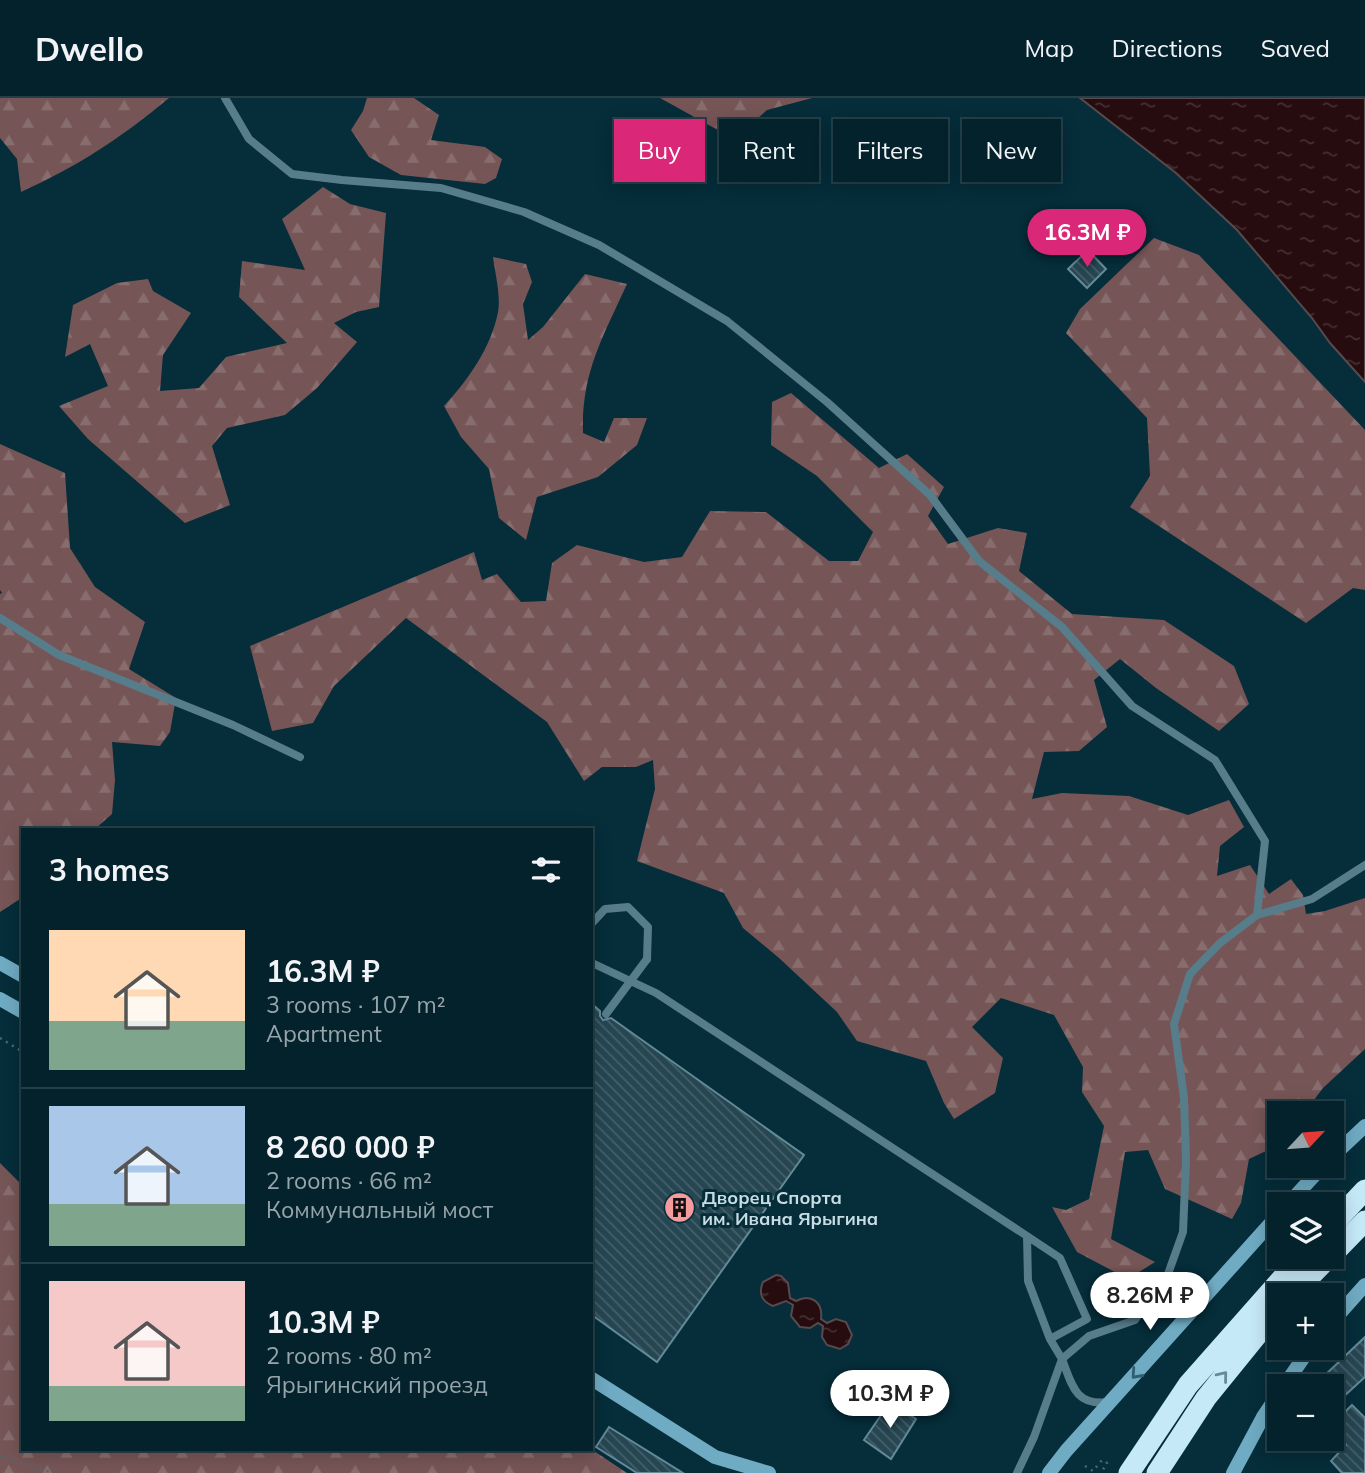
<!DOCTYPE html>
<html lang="en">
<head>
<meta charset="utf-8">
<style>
	body { margin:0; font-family:Mulish,sans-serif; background:#122f38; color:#f1f3f6; height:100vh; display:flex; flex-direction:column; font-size:26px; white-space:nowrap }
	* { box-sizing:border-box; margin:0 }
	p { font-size:23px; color:#97a4a9 }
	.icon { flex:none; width:38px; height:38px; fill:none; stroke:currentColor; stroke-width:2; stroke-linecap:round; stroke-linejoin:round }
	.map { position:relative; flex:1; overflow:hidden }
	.drawer { position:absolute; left:21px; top:730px; width:572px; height:623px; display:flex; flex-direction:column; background:#04222c; border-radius:0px; box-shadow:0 4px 18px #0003,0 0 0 2px #253f48 }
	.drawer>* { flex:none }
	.guide { position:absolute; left:614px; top:21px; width:646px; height:63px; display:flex; gap:14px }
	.needle { width:46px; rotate:64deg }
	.tools { position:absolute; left:1267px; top:1003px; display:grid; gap:14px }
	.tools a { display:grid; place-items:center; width:77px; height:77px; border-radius:0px; background:#04222c; box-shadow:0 4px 18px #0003,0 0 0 2px #253f48; font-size:35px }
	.price { position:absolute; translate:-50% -60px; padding:0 16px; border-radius:24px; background:#fff; color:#222; font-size:23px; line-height:46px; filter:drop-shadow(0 2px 4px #0008) }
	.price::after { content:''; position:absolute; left:50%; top:42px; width:21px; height:16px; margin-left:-10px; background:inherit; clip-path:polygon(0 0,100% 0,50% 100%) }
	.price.current { background:#db2777; color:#fff }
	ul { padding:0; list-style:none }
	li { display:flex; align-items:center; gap:21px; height:175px; padding:0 28px }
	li+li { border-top:2px solid #253f48 }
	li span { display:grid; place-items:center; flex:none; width:196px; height:140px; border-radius:0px; color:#555 }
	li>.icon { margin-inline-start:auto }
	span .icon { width:84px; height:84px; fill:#fffc; stroke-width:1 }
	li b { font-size:30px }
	h2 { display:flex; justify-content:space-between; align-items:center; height:84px; padding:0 28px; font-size:30px }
	.tag { padding:0 24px; border-radius:0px; background:#04222c; box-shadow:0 4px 18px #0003,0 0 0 2px #253f48; font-size:24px; line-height:63px }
	.tag.current { background:#db2777; color:#fff }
	header { display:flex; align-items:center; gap:42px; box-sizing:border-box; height:98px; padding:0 35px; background:#04222c; border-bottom:2px solid #253f48 }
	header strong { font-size:33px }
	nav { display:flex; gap:38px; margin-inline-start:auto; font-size:24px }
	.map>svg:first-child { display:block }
</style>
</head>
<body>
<header>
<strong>Dwello</strong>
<nav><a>Map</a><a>Directions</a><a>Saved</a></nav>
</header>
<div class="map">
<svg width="1365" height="1375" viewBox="0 0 1365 1375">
	<defs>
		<pattern id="forest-firs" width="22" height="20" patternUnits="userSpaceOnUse" patternTransform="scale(1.75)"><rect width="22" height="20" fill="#765556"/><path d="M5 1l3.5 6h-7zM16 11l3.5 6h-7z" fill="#886d6e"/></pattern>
		<pattern id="water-ripples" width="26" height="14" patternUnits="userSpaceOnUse" patternTransform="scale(1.75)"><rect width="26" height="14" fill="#260c0e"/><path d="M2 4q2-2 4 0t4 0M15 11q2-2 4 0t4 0" fill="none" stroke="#442f31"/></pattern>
		<pattern id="building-back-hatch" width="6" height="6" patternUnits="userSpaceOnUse" patternTransform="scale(1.75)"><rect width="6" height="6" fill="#264652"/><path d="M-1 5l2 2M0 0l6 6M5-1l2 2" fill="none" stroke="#44606b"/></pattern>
	</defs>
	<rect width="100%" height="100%" fill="#052d3a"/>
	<path fill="url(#forest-firs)" d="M0,0H169C121,40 78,68 21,94L17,61L0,40Z
		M367,0H414L439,17L431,42L485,49L502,61L496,80L485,86L401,77L369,59L351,32L363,13Z
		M660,0H812L767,12L734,41Z
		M323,89L350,106L386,115L379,209L356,214L334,225L357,244L317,290L285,317L227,330L212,348L230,407L185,425L88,341L59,308L108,288L90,246L65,259L73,207L117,185L148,181L153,193L191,215L163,257L160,293L199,290L226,259L287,245L239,199L242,163L305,172L282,121Z
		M1154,140L1199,157L1365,332V492L1353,490L1306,525L1130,409L1150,378L1147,320L1066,235L1080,211Z
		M493,159L526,166L532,184L523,206L528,242L543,229L585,176L627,186C603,239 581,275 583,335L604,344L614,320H647L637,347L598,379L537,399L526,442L499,420L489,371L461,339L444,308C468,282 491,250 498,214C501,198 495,175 493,159Z
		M791,295L879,370L907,356L944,389L928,418L948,446L998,430L1027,435L1019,473L1072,516L1164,522L1234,568L1249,606L1219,633L1156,590L1120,561L1094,582L1107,629L1079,653L1044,654L1032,701L1062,695L1129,698L1188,717L1229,702L1244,729L1220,748L1217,778L1250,767L1269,796L1291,781L1303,797L1306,816L1325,813L1365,800V951L1323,990L1304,1015H1279V1047L1249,1061L1241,1105L1232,1121L1165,1091L1148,1052L1125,1054L1111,1141L1155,1164L1128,1181L1077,1154L1052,1109L1066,1112L1089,1101L1104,1028L1082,994L1083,969L1054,917L1001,900L972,929L1003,960L995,995L954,1021L944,1005L926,963L857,943L837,914L779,860L743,830L724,795L637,763L655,691L653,662L636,669H602L584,683L547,624L406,520L334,588L313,625L272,633L250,548L474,454L482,482L497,476L521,504L546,503L552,465L577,447L644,464L682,459L710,413L766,414L829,463H858L873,434L817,378L771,347L772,304Z
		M0,346L65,375L70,450L95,489L145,524L129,571L176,600L170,634L160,648L112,644L115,682L112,716L95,731L23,732V799L0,814V496L2,495L0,492Z
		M0,1065L23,1088V1351H591L627,1375H0Z"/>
	<path fill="url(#water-ripples)" stroke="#574a4e" stroke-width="2" d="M1080,0H1365V284L1330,245L1312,220L1237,132L1176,75Z
		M776,1177L781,1178L788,1185L790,1200L796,1203C811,1195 823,1204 821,1221L827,1225L836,1221L846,1224L852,1237L848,1246L840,1251L827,1247L822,1239L823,1228L818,1225L810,1230L800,1229L791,1218L793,1207L786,1203L773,1208C762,1204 758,1195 763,1184Z"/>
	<path fill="url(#building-back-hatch)" stroke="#638a99" stroke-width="2" d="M1088,152L1106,171L1087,190L1068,171Z
		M592,906L600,913V918L603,922L611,920L804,1057L657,1264L592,1217Z
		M1365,1239V1279L1341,1301L1332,1288L1322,1280Z
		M890,1304L916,1321L891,1361L864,1342Z
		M1352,1307L1365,1320V1375H1342L1331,1363L1346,1347L1332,1332V1327Z
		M609,1329L683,1375H637L596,1349Z"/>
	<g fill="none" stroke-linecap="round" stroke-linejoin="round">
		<path stroke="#4a6b76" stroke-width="2.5" stroke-dasharray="2 5" stroke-linecap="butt" d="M0,940L23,954
			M0,1358L53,1375
			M1085,1368L1093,1373L1102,1362L1107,1365L1101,1375"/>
		<path stroke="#577c8a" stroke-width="8" d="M225,0L249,41L292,76L342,82L441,90L524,114L599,147L727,223L827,304L930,397L979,463L1062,529L1132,608L1215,662L1265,743L1257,817
			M0,520L59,557L233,627L300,659
			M592,825L605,811L628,809L648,829L647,861
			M592,865L656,895L1027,1138L1028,1183L1050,1241L1062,1261L1034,1339L1017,1375
			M1027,1138L1060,1160L1087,1221L1050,1241
			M1108,1304C1075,1308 1072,1287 1062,1261L1089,1238L1135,1222L1168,1176L1183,1134L1186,1062L1184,1000L1174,926L1190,876L1220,845L1257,817L1312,801L1365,767"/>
		<path stroke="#6fabc2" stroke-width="14" d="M0,865L23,878
			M0,901L23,914
			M1332,1059L1365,1028
			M1288,1106L1323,1068
			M1332,1224L1365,1187
			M592,1281L715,1359L769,1375
			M1284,1288L1310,1250
			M1049,1375L1066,1353L1279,1116
			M1233,1375L1263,1319L1279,1295"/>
		<path stroke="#c6e9f7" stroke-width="21" d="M1332,1127L1365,1092
			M1332,1157L1365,1123
			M1292,1197L1330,1158
			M1129,1375L1188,1287L1302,1158
			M1157,1375L1206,1300L1279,1210"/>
		<path stroke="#577c8a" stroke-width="8" d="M606,916L647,861"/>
	</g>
	<defs><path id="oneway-chevron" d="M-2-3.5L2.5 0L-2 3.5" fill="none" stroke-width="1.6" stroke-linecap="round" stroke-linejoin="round" transform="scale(1.75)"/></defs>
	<use stroke="#2f5f70" href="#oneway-chevron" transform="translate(1136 1276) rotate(132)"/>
	<use stroke="#668b98" href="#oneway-chevron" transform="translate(1223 1278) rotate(-51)"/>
	<defs>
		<symbol id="building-disc" viewBox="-11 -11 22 22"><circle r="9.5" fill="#f59b9e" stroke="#052d3a"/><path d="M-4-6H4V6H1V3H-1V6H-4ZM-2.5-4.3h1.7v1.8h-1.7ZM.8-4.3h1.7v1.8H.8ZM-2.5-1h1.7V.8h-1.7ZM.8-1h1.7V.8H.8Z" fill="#111"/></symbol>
	</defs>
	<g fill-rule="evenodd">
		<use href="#building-disc" x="662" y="1092" width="35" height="35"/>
	</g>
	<g text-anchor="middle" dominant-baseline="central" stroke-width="6" stroke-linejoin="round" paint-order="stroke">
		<g font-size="18" font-weight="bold" fill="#c8dce4" stroke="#052d3a" text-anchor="start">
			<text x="702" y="1099">Дворец Спорта<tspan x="702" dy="21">им. Ивана Ярыгина</tspan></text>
		</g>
	</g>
</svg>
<div class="tools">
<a><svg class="needle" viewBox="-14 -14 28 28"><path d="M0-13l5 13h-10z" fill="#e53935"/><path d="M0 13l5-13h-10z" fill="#97a4a9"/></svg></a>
<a><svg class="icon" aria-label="layers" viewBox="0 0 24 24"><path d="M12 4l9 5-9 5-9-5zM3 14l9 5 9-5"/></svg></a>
<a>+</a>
<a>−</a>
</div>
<b class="price current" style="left:1087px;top:171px">16.3M ₽</b>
<b class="price" style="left:1150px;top:1234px">8.26M ₽</b>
<b class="price" style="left:890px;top:1332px">10.3M ₽</b>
<div class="guide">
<a class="tag current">Buy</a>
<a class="tag">Rent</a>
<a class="tag">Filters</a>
<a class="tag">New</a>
</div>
<section class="drawer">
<h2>3 homes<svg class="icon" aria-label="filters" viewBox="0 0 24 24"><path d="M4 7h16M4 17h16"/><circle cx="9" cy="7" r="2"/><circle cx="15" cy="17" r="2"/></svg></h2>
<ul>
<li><span style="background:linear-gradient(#ffd9b3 65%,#7fa58c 0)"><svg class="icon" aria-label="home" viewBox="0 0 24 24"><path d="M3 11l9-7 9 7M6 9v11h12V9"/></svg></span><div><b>16.3M ₽</b><p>3 rooms · 107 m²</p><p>Apartment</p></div></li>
<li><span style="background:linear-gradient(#a9c7e8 70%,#7fa58c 0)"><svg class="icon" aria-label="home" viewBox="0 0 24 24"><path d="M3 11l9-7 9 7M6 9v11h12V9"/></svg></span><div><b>8 260 000 ₽</b><p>2 rooms · 66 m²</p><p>Коммунальный мост</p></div></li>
<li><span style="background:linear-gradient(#f6c9c9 75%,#7fa58c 0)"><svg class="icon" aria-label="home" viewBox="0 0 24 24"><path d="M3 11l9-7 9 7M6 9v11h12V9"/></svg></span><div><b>10.3M ₽</b><p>2 rooms · 80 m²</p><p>Ярыгинский проезд</p></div></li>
</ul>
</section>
</div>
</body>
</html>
